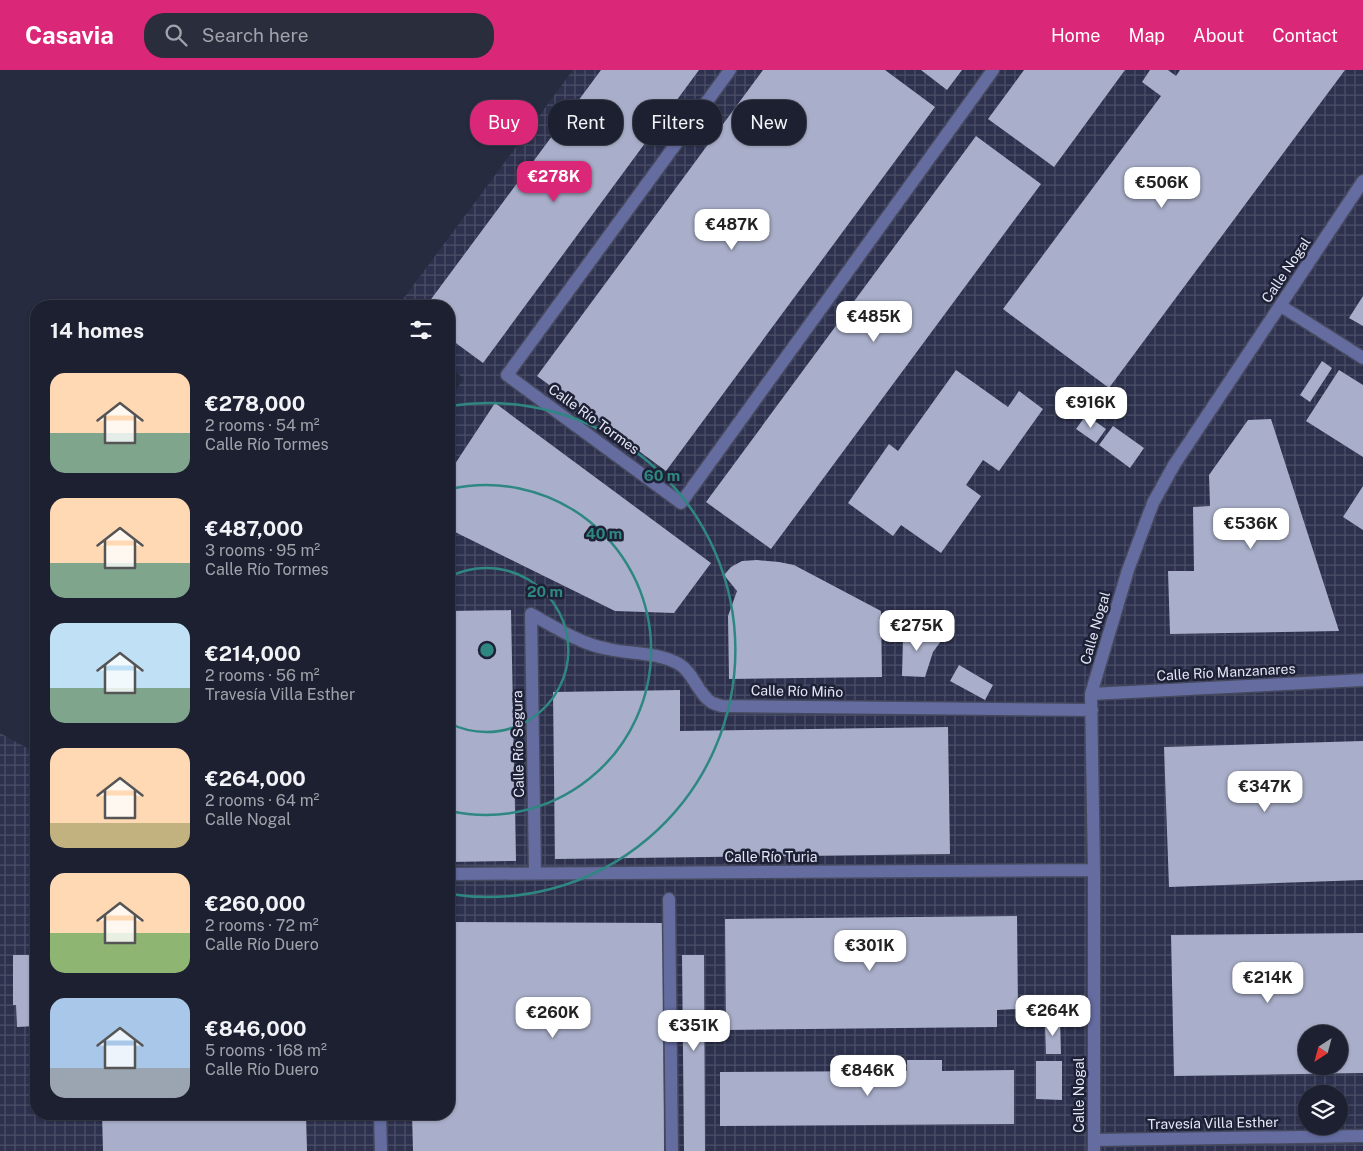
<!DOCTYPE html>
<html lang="en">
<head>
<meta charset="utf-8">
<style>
	body { margin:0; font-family:"Public Sans",sans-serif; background:#2a2d3c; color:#f1f3f6; height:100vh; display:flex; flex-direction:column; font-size:19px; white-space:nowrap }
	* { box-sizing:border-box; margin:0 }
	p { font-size:16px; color:#a0a3ab }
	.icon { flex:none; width:28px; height:28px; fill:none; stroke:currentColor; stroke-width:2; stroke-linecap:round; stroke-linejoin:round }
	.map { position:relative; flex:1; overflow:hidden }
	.panel { position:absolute; left:30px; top:230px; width:425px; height:820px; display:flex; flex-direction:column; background:#1d2030; border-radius:20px; box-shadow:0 1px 4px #0004,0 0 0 1px #3b3e4c }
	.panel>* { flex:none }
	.banner { position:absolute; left:470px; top:30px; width:475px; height:45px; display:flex; gap:10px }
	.needle { width:32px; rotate:216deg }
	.fabs { position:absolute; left:1298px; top:955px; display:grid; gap:10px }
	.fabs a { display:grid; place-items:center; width:50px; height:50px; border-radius:50%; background:#1d2030; box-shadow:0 1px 4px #0004,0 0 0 1px #3b3e4c; font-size:25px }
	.price { position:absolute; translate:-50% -42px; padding:0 11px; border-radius:10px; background:#fff; color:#222; font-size:16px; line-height:32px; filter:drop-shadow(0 1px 2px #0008) }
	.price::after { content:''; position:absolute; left:50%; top:30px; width:15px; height:11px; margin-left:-8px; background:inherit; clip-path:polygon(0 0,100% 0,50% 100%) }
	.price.active { background:#db2777; color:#fff }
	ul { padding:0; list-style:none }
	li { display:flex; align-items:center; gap:15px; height:125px; padding:0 20px }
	li span { display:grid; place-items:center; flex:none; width:140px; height:100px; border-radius:15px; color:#555 }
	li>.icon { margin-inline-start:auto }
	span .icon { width:60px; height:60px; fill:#fffc; stroke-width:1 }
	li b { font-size:21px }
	h2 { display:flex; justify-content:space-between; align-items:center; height:60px; padding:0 20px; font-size:21px }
	.pill { padding:0 18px; border-radius:20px; background:#1d2030; box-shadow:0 1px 4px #0004,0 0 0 1px #3b3e4c; font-size:18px; line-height:45px }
	.pill.active { background:#db2777; color:#fff }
	header { display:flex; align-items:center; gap:30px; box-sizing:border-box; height:70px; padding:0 25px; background:#db2777; color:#fff }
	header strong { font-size:24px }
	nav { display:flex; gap:28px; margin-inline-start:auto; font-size:18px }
	.search { width:350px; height:45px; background:#2a2d3c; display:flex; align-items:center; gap:12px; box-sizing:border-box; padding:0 18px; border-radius:20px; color:#a0a3ab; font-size:19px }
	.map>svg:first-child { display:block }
</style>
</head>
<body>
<header>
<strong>Casavia</strong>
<div class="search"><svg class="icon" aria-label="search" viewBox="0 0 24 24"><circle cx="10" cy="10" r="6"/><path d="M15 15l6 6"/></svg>Search here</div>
<nav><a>Home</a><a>Map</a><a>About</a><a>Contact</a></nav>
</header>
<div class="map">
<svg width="1363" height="1081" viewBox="0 0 1363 1081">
	<defs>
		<pattern id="industrial-grid" width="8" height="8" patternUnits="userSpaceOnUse" patternTransform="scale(1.25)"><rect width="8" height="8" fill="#2d314d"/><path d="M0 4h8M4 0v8" fill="none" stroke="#4b4f67"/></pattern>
	</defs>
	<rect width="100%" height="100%" fill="#272b40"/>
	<path fill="url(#industrial-grid)" fill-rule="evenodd" d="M573,0H1363V1081H0V663L36,683V1044H449V328L464,309L449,296V236H398ZM1306,964H1339V996H1306ZM1306,1024H1339V1056H1306Z"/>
	<path fill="#a9afca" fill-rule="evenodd" d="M601,0H699L483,293L449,268V236H426Z
		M763,0H885L935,37L666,401L537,306Z
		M921,0H962L947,20Z
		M1024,0H1125L1054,97L988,49Z
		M1150,0H1168L1176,6L1180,0H1345L1109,318L1003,239L1161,26L1142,12Z
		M976,66L1041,114L771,479L706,432Z
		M1363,226V256L1349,248Z
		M1322,291L1332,298L1310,332L1300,325Z
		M956,300L1008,337L1019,321L1043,339L999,401L983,390L966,415L981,426L941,483L901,455L893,466L848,433L889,374L898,381Z
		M1339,300L1363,315V387L1306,351Z
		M495,333L711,493L674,543L615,541L449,459V403Z
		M1086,345L1106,359L1096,373L1076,359Z
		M1271,349L1339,561L1170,564L1168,501H1194L1193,437L1210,436L1209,405L1248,350Z
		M1113,356L1144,378L1130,398L1099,375Z
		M1363,416V460L1343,447Z
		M757,490L779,492L794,495L881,541L882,607L729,609L728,546L737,521L724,505L731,497L742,491Z
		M511,540L516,791L449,792V541Z
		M910,554L941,571L933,582L925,607L902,606L903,567Z
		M959,595L993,615L985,630L950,611Z
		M680,620V661L948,657L950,784L555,789L553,622Z
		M1363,671V810L1169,817L1164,677Z
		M1017,846L1018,939L997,940V957L726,960L725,849Z
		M33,847H36V956L17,957L16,935H13V885H33Z
		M449,852L663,853L664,1081H413L412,1044H449Z
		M1363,863V1003L1174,1006L1171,865ZM1306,964H1339V996H1306Z
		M682,885H704L705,1081H684Z
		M1051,948H1060L1061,984H1046L1045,955Z
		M907,990H942V1001L1014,1000V1054L720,1056V1002L907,1001Z
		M1036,991H1062V1030L1036,1029Z
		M102,1044H306L307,1081H103Z"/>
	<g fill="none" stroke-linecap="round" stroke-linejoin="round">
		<defs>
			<path id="minor" d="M730,0L507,305L681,433L993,0
				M1281,236L1363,288
				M531,544C555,557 580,574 608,579C631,584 657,582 679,594C693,602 698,624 711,632C714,634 719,635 722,636L1092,640
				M531,544L535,803
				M1091,624L1363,610
				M449,804L1094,800
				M669,829L672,1081
				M380,1044L381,1081
				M1094,1070L1363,1066
				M1094,1081V800L1091,624L1128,500L1153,433L1174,395L1363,111"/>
		</defs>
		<use href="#minor" stroke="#45495d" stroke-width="15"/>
		<use href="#minor" stroke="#646ca0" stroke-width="12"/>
	</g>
	<g fill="none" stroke="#2f8782" stroke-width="2.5">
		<path d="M449 507A82 82 0 1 1 449 653"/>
		<path d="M450 419A165 165 0 1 1 450 741"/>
		<path d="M450 336A247 247 0 1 1 450 824"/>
	</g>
	<g text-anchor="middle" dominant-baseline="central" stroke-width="5" stroke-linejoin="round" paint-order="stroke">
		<g font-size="14" fill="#e3e6f5" stroke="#1e2136">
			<text transform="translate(1286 200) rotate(-56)">Calle Nogal</text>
			<text transform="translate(594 349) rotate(36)">Calle Río Tormes</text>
			<text transform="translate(1095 558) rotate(-74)">Calle Nogal</text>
			<text transform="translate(1226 602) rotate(-3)">Calle Río Manzanares</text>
			<text transform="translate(797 621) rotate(1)">Calle Río Miño</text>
			<text transform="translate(518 674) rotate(-91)">Calle Río Segura</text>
			<text x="771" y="787">Calle Río Turia</text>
			<text transform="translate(1079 1025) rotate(-90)">Calle Nogal</text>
			<text transform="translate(1213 1053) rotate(-1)">Travesía Villa Esther</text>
		</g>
	</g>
	<circle cx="487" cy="580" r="8" fill="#2f8782" stroke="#1e2136" stroke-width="2.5"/>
	<g font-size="15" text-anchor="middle" font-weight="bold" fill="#2f8782" stroke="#1e2136" stroke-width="5" stroke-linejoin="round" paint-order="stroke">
		<text x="662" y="411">60 m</text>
		<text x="604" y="469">40 m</text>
		<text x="545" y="527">20 m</text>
	</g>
</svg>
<div class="fabs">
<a><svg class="needle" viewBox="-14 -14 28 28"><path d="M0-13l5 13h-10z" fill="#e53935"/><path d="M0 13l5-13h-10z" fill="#a0a3ab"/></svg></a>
<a><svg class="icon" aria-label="layers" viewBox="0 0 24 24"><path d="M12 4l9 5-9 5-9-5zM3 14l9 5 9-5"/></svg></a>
</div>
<b class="price active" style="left:554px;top:133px">€278K</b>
<b class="price" style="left:1162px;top:139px">€506K</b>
<b class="price" style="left:732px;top:181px">€487K</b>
<b class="price" style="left:874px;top:273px">€485K</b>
<b class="price" style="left:1091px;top:359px">€916K</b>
<b class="price" style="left:1251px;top:480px">€536K</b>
<b class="price" style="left:917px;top:582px">€275K</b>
<b class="price" style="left:1265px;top:743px">€347K</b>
<b class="price" style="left:870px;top:902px">€301K</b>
<b class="price" style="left:1268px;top:934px">€214K</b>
<b class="price" style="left:1053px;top:967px">€264K</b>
<b class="price" style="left:553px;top:969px">€260K</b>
<b class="price" style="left:694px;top:982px">€351K</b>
<b class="price" style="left:868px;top:1027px">€846K</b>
<div class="banner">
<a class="pill active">Buy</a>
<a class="pill">Rent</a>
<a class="pill">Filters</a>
<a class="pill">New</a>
</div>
<section class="panel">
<h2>14 homes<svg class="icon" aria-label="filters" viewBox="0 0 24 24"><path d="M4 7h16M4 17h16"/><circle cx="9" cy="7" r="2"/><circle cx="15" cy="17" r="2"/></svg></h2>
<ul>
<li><span style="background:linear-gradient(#ffd9b3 60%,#7fa58c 0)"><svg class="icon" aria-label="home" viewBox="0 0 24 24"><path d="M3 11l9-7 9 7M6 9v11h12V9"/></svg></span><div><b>€278,000</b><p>2 rooms · 54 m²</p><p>Calle Río Tormes</p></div></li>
<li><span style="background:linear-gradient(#ffd9b3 65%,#7fa58c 0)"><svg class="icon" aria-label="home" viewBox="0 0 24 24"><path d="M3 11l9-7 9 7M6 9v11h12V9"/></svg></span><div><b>€487,000</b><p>3 rooms · 95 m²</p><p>Calle Río Tormes</p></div></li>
<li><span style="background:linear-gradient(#bfe0f5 65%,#7fa58c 0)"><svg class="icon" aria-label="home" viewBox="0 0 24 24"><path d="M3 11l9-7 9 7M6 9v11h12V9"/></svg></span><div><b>€214,000</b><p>2 rooms · 56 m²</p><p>Travesía Villa Esther</p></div></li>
<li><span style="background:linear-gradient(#ffd9b3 75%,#c2b280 0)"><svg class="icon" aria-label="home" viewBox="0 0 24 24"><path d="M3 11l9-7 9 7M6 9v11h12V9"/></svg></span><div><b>€264,000</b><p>2 rooms · 64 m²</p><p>Calle Nogal</p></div></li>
<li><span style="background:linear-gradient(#ffd9b3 60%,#8fb573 0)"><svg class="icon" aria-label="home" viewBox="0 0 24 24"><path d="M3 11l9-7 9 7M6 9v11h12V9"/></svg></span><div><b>€260,000</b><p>2 rooms · 72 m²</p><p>Calle Río Duero</p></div></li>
<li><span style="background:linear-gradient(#a9c7e8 70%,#9aa5b1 0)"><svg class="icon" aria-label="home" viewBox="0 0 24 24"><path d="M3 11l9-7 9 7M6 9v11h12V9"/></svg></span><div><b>€846,000</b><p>5 rooms · 168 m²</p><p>Calle Río Duero</p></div></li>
</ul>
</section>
</div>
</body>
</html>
